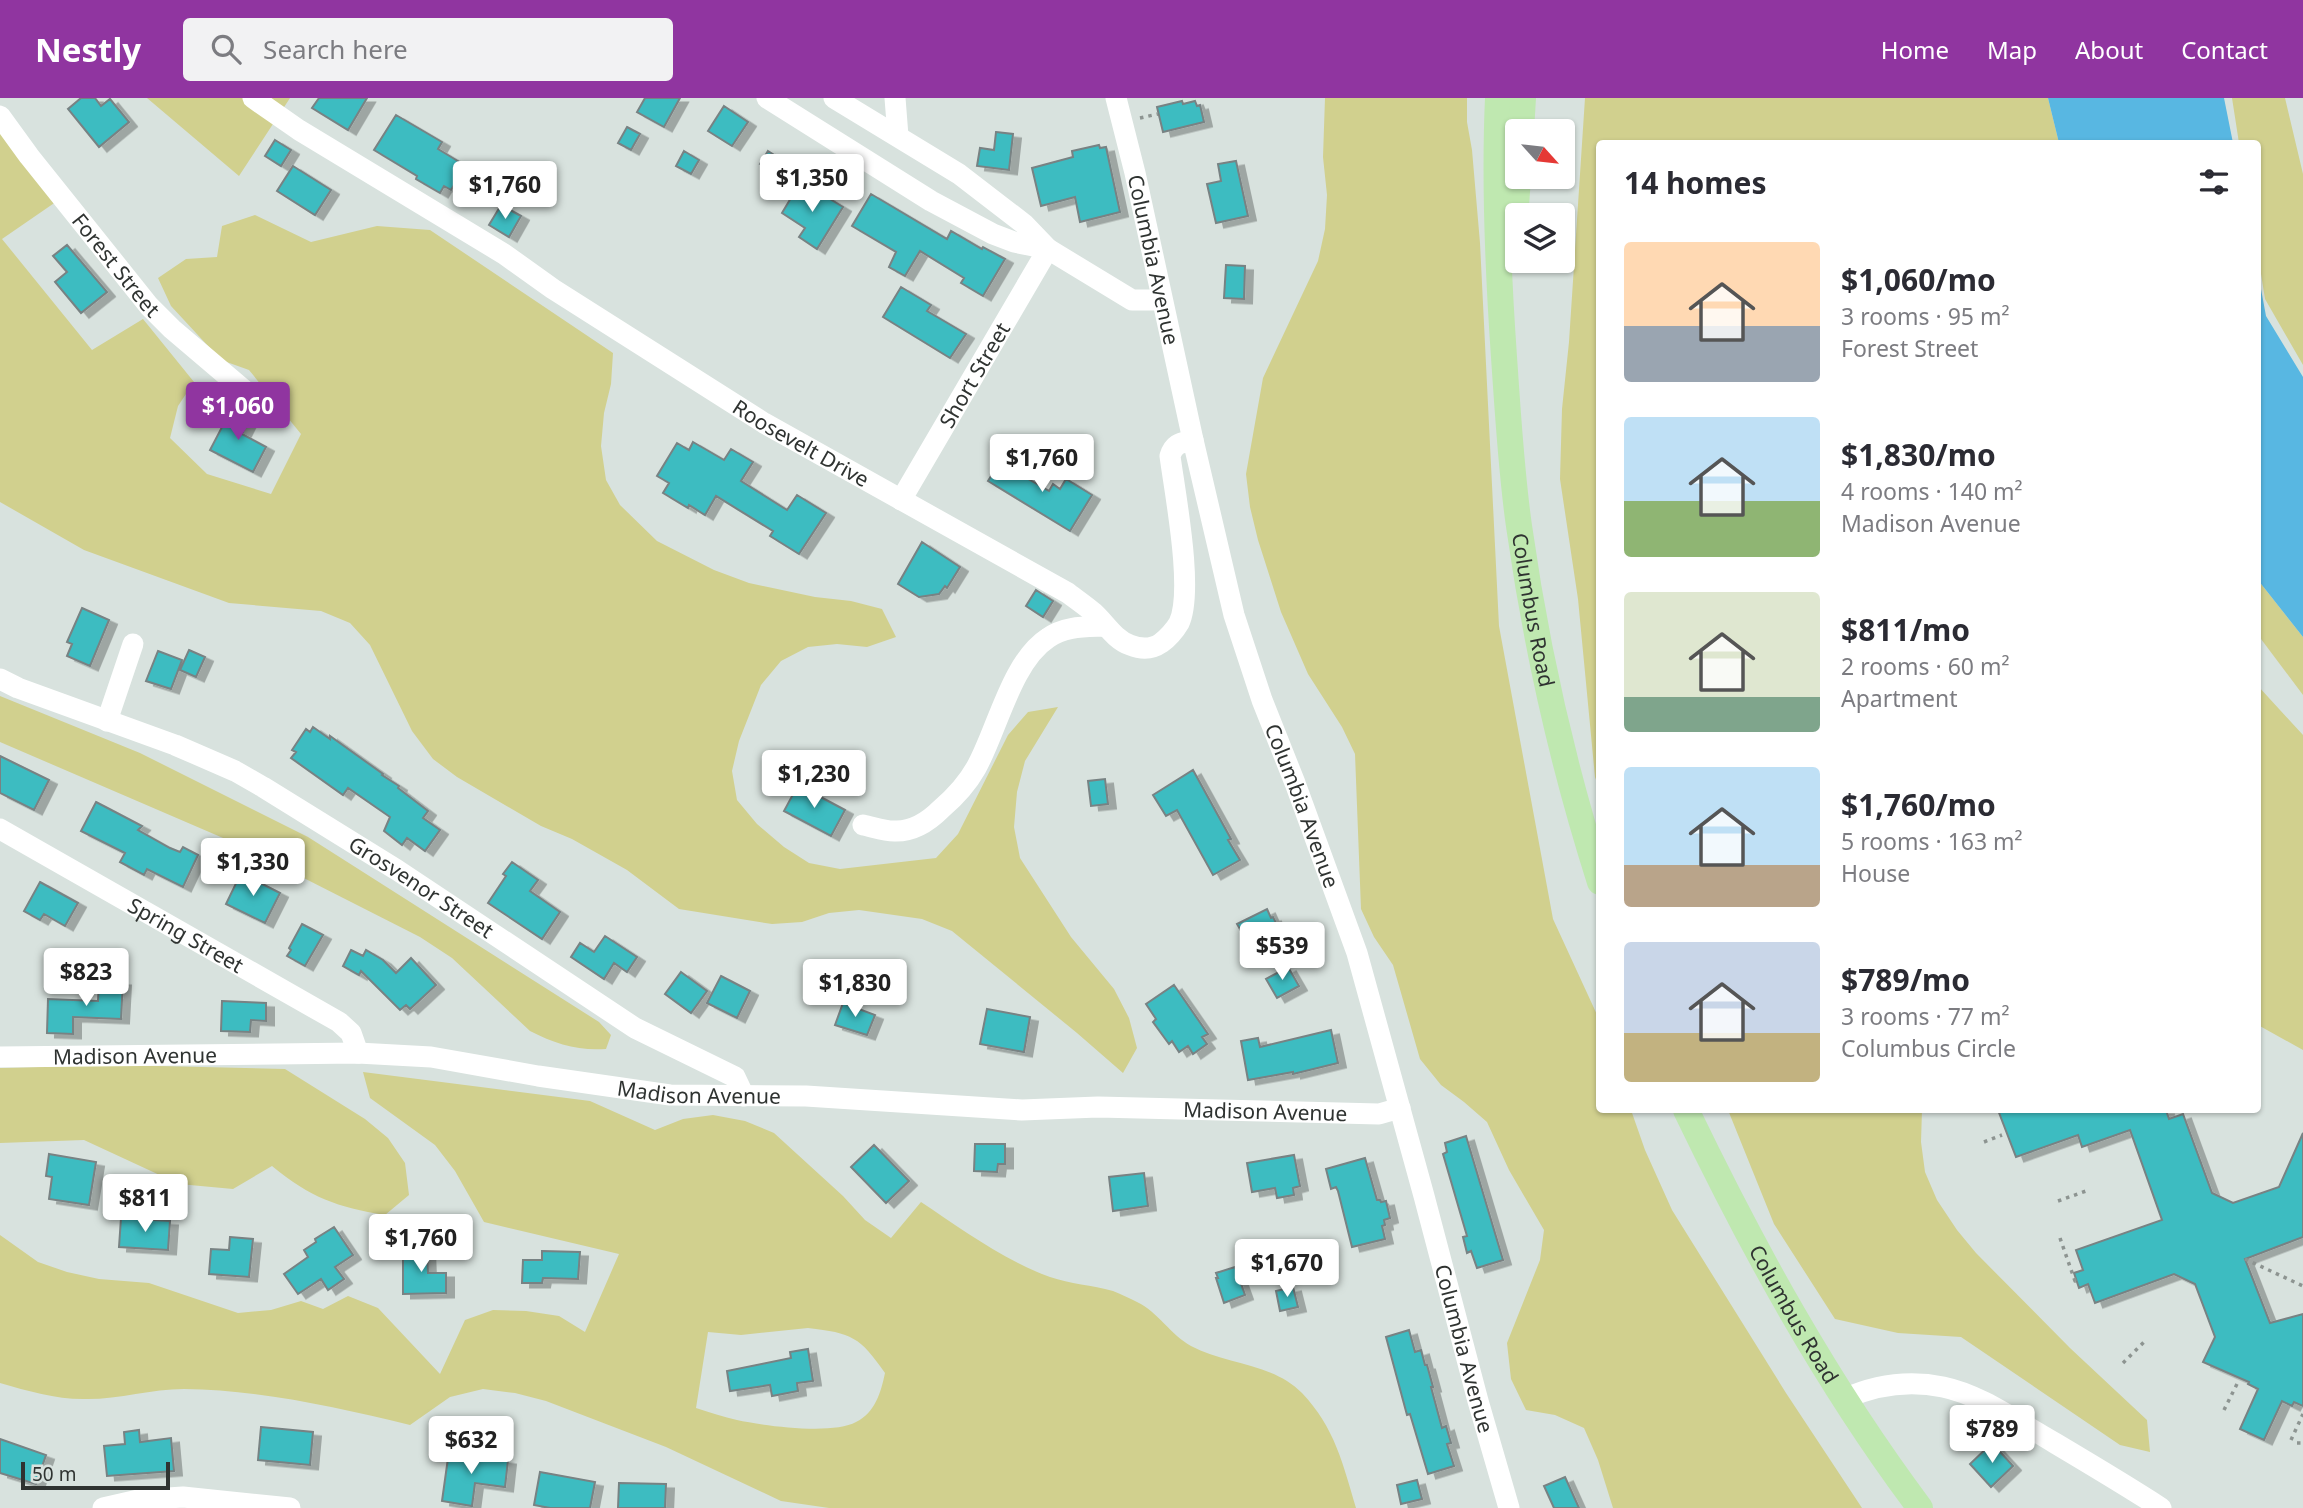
<!DOCTYPE html>
<html lang="en">
<head>
<meta charset="utf-8">
<style>
	body { margin:0; font-family:"Noto Sans",sans-serif; background:#f2f2f3; color:#2b2b33; height:100vh; display:flex; flex-direction:column; font-size:26px; white-space:nowrap }
	* { box-sizing:border-box; margin:0 }
	p { font-size:23px; color:#7c7c81 }
	.icon { flex:none; width:38px; height:38px; fill:none; stroke:currentColor; stroke-width:2; stroke-linecap:round; stroke-linejoin:round }
	.map { position:relative; flex:1; overflow:hidden }
	.drawer { position:absolute; left:1596px; top:42px; width:665px; height:973px; display:flex; flex-direction:column; background:#fff; border-radius:7px; box-shadow:0 2px 5px #0004 }
	.drawer>* { flex:none }
	.needle { width:46px; rotate:117deg }
	.fabs { position:absolute; left:1505px; top:21px; display:grid; gap:14px }
	.fabs a { display:grid; place-items:center; width:70px; height:70px; border-radius:7px; background:#fff; box-shadow:0 2px 5px #0004; font-size:35px }
	.scale { position:absolute; left:21px; bottom:18px; width:149px; box-sizing:border-box; padding-left:7px; border:4px solid #2f3331; border-top:0; font-size:19px; line-height:24px; white-space:nowrap; color:#2f3331; -webkit-text-stroke:5px #d8e2de; paint-order:stroke }
	.price { position:absolute; translate:-50% -60px; padding:0 16px; border-radius:7px; background:#fff; color:#222; font-size:23px; line-height:46px; filter:drop-shadow(0 2px 4px #0008) }
	.price::after { content:''; position:absolute; left:50%; top:42px; width:21px; height:16px; margin-left:-10px; background:inherit; clip-path:polygon(0 0,100% 0,50% 100%) }
	.price.on { background:#9035a0; color:#fff }
	ul { padding:0; list-style:none }
	li { display:flex; align-items:center; gap:21px; height:175px; padding:0 28px }
	li span { display:grid; place-items:center; flex:none; width:196px; height:140px; border-radius:7px; color:#555 }
	li>.icon { margin-inline-start:auto }
	span .icon { width:84px; height:84px; fill:#fffc; stroke-width:1 }
	li b { font-size:30px }
	h2 { display:flex; justify-content:space-between; align-items:center; height:84px; padding:0 28px; font-size:30px }
	header { display:flex; align-items:center; gap:42px; box-sizing:border-box; height:98px; padding:0 35px; background:#9035a0; color:#fff }
	header strong { font-size:33px }
	nav { display:flex; gap:38px; margin-inline-start:auto; font-size:24px }
	.search { width:490px; height:63px; background:#f2f2f3; display:flex; align-items:center; gap:18px; box-sizing:border-box; padding:0 24px; border-radius:7px; color:#7c7c81; font-size:26px }
	.map>svg:first-child { display:block }
</style>
</head>
<body>
<header>
<strong>Nestly</strong>
<div class="search"><svg class="icon" aria-label="search" viewBox="0 0 24 24"><circle cx="10" cy="10" r="6"/><path d="M15 15l6 6"/></svg>Search here</div>
<nav><a>Home</a><a>Map</a><a>About</a><a>Contact</a></nav>
</header>
<div class="map">
<svg width="2303" height="1410" viewBox="0 0 2303 1410">
	<defs>
		<filter id="shadow"><feDropShadow dx="8" dy="4.5" stdDeviation="0" flood-color="#0004"/></filter>
	</defs>
	<rect width="100%" height="100%" fill="#d8e2de"/>
	<path fill="#d1d08e" fill-rule="evenodd" d="M147,0H290L239,78Z
		M1325,0H1467V24L1472,52L1480,145L1499,528L1553,821L1599,921L1600,1012H1631L1645,1052L1672,1112L1786,1295L1862,1410H1613L1598,1362L1584,1330L1555,1317L1526,1312L1511,1281L1507,1245L1540,1162L1544,1132L1509,1072L1487,1024L1464,1004L1441,987L1420,961L1393,867L1374,839L1361,811L1355,656L1342,629L1308,576L1281,514L1258,442L1250,409L1246,376L1263,280L1318,163L1325,131L1327,97L1323,59Z
		M1585,0H2048L2059,45L1600,46L1599,690L1595,679L1578,501L1560,381L1562,311L1569,244Z
		M2232,0H2285L2303,76V267L2265,201L2258,157V46L2239,45Z
		M0,18L63,99L2,141L92,252L143,221L194,284L178,308L170,340L207,376L271,396L301,336L249,272L221,262L171,208L158,180L186,161L217,159L222,128L255,117L311,144L377,128L430,132L613,255L611,286L604,315L601,348L606,382L620,407L657,443L714,472L749,485L815,499L851,503L882,511L896,539L867,549L837,546L808,549L781,563L761,587L739,643L732,673L737,702L757,726L784,749L809,765L840,771L936,760L958,736L1008,637L1028,614L1058,609L1025,663L1017,694L1014,729L1020,760L1071,839L1114,891L1129,920L1137,950L1123,975L1077,935L952,833L922,821L859,812L829,815L802,824L772,826L679,811L627,772L572,741L541,728L457,679L433,661L412,633L370,547L350,525L321,513L229,505L84,452L0,404Z
		M2258,482L2303,539V597L2258,537Z
		M2258,588L2303,637V952L2258,927Z
		M0,598L140,655L308,739L599,924L611,937L606,951C578,953 555,946 530,933L452,860L420,839L237,746L0,644Z
		M115,967L285,971L365,1021L388,1040L405,1065L409,1097L385,1117C337,1109 311,1100 272,1068L233,1091L179,1086L84,1042L0,1045V970Z
		M363,974L590,1003L655,1032L683,1021L713,1017L745,1023L774,1035L843,1098L865,1122L891,1140L921,1104C960,1130 1005,1163 1050,1179C1070,1186 1092,1187 1113,1193C1121,1196 1129,1200 1137,1204C1158,1214 1171,1237 1191,1248C1226,1267 1273,1265 1302,1295C1335,1330 1343,1366 1356,1410H829L781,1403L666,1349L546,1303L515,1295L483,1291L450,1299L410,1327C336,1309 260,1292 184,1291C150,1291 117,1302 83,1301C55,1301 28,1293 0,1285V1137L38,1164L67,1174L99,1181L149,1185L238,1215L271,1212L301,1203L323,1211L348,1198L378,1210L440,1276L465,1222L493,1212L526,1213L559,1218L585,1234L619,1156L484,1124L455,1073L435,1047L370,1000ZM808,1230C852,1235 860,1239 885,1275C881,1294 875,1315 856,1324C833,1337 764,1328 737,1322C724,1319 709,1314 696,1310L708,1234L741,1237Z
		M1728,1012H1922L1921,1044L1925,1074L1937,1102L1957,1132L1976,1155L2070,1250L2147,1322L2150,1354L2120,1347L1961,1239L1898,1235L1835,1221L1774,1126Z"/>
	<path fill="#58b7e2" d="M2048,0H2224L2233,45H2059Z
		M2258,175L2266,218L2303,279V539L2258,482Z"/>
	<path fill="#3cbcc1" stroke="#788283" stroke-width="2" filter="url(#shadow)" d="M81,0H95L101,8L110,1L129,24L99,49L68,11Z
		M319,0H367L348,32L312,10Z
		M645,0H680L664,29L637,14Z
		M1182,3L1183,6L1195,3L1197,8L1200,7L1204,24L1163,34L1157,9Z
		M724,8L748,24L732,48L708,33Z
		M396,17L442,44L438,51L466,68L451,92L444,88L440,95L416,81L417,78L374,52Z
		M627,29L640,36L631,52L618,45Z
		M996,34L1013,36L1009,72L977,68L980,50L994,52Z
		M275,42L291,52L281,68L265,58Z
		M1099,47L1100,50L1106,49L1120,114L1080,124L1075,99L1041,108L1032,70L1073,59L1072,53Z
		M684,53L699,62L691,76L676,68Z
		M768,53L795,70L786,84L760,66Z
		M1236,63L1248,118L1216,125L1207,86L1221,83L1218,66Z
		M293,68L331,92L315,117L277,93Z
		M800,85L823,100L825,98L843,109L817,151L799,139L805,130L782,115Z
		M871,96L947,141L951,133L982,151L983,149L1005,161L983,198L961,185L964,180L920,153L905,178L889,169L896,154L852,128Z
		M501,107L521,118L509,139L489,127Z
		M67,147L107,194L81,215L55,184L67,174L53,158Z
		M1226,167L1245,168L1244,201L1224,200Z
		M901,189L931,207L927,213L966,236L950,260L883,219Z
		M233,308L251,318L242,336L266,349L253,374L210,352Z
		M693,344L724,362L731,351L753,364L741,383L787,412L797,397L826,415L799,456L770,438L773,433L716,398L705,417L689,407L688,410L663,395L669,385L657,378L677,345L689,352Z
		M1003,359L1026,373L1023,378L1049,393L1053,386L1060,391L1066,381L1092,397L1070,433L988,383Z
		M922,444L960,469L947,490L945,488L939,496L919,499L898,486Z
		M1036,492L1053,503L1043,519L1026,508Z
		M82,510L109,522L90,568L67,558L72,546L67,544Z
		M189,552L205,559L196,579L180,572Z
		M158,553L182,562L171,591L146,583Z
		M313,629L330,641V638L383,676L382,677L399,688L398,690L428,713L423,720L440,732L425,753L407,740L402,747L384,733L390,719L348,690L343,697L291,660L296,654L292,652L306,631L310,634Z
		M0,658L49,682L34,712L0,695Z
		M1193,672L1231,741L1228,742L1240,762L1213,777L1177,712L1166,718L1153,697Z
		M1105,681L1108,706L1091,708L1088,683Z
		M798,687L845,712L831,738L784,713Z
		M96,704L142,728L138,732L170,750L180,754L183,749L198,757L183,789L147,771L144,777L120,764L125,755L81,733Z
		M512,764L538,782L530,793L560,814L542,841L488,805L506,778L503,776Z
		M241,775L280,795L265,825L226,806Z
		M40,784L78,805L65,828L44,816L40,822L24,813Z
		M1267,811L1271,820L1273,819L1288,849L1270,858L1265,848L1253,854L1237,826Z
		M302,826L323,837L305,868L287,858L291,852L289,850Z
		M605,838L637,859L627,874L614,865L604,881L571,859L580,845L594,854Z
		M351,852L363,858L366,852L383,862L396,875L411,860L436,887L410,911L406,907L400,912L361,873L359,877L343,868Z
		M1288,869L1299,888L1277,900L1266,881Z
		M681,874L707,893L691,915L665,896Z
		M721,878L750,893L737,920L707,905Z
		M99,882L123,883L121,921L73,919V936L47,935L48,901L98,903Z
		M1174,887L1208,936L1202,939L1207,946L1193,956L1188,948L1179,954L1172,943L1169,946L1153,924L1156,921L1146,906Z
		M222,903L266,905V923L251,922L250,934L221,933Z
		M843,905L875,917L867,937L835,927Z
		M987,911L1030,919L1024,954L980,946Z
		M1331,932L1338,965L1293,976V974L1248,982L1241,943L1258,940L1260,949Z
		M1998,1012H2166L2169,1021L2183,1016L2212,1095L2233,1105L2279,1089L2303,1035V1139L2245,1161L2270,1225L2303,1216V1308L2294,1304L2292,1308L2282,1303L2264,1342L2240,1331L2258,1291L2248,1286L2249,1284L2203,1264L2215,1239L2195,1186L2174,1176L2095,1205L2088,1186L2079,1190L2074,1175L2083,1172L2076,1152L2162,1122L2130,1032L2082,1049L2078,1037L2016,1059Z
		M1466,1038L1503,1162L1477,1170L1471,1153L1467,1155L1463,1139L1467,1138L1443,1056L1447,1054L1445,1045Z
		M975,1046H1005V1066H998L997,1074L974,1073Z
		M874,1047L909,1083L886,1105L851,1069Z
		M49,1056L96,1064L89,1107L49,1101L52,1079L46,1078Z
		M1294,1057L1300,1088L1293,1090L1294,1097L1277,1100L1275,1090L1252,1094L1247,1065Z
		M1365,1060L1377,1102H1380L1381,1104L1386,1103L1390,1120L1384,1122L1385,1127L1382,1128L1385,1141L1352,1149L1338,1093L1336,1089L1331,1091L1326,1071Z
		M1144,1075L1148,1108L1113,1113L1109,1079Z
		M121,1120L170,1123L168,1152L119,1149Z
		M334,1129L353,1157L335,1169L344,1181L328,1192L321,1181L298,1196L284,1176L308,1159L304,1152L316,1144L315,1141Z
		M230,1139L253,1141L249,1179L209,1176L211,1151L229,1152Z
		M427,1149L428,1175H446V1195L403,1196V1150Z
		M542,1153L580,1154L578,1181L543,1180L542,1185H522L523,1162H542Z
		M1235,1169L1245,1197L1224,1205L1216,1180H1218L1216,1175Z
		M1293,1189L1298,1209L1280,1213L1276,1193Z
		M1409,1232L1415,1254L1421,1252L1425,1267H1427L1433,1289H1431L1442,1330L1446,1328L1451,1345L1447,1346L1454,1368L1428,1376L1410,1316L1407,1317L1386,1239Z
		M808,1251L813,1283L797,1285L798,1293L772,1298L770,1287L730,1293L727,1273L791,1260L790,1254Z
		M261,1329L313,1334L310,1367L258,1362Z
		M139,1332L140,1344L171,1340L174,1373L107,1378L104,1348L125,1346L124,1334Z
		M0,1341L46,1357L36,1386L0,1375Z
		M1992,1345L2013,1368L1991,1389L1970,1366Z
		M449,1353L508,1362L505,1389L475,1385L472,1408L442,1403Z
		M540,1374L595,1384L590,1410H550L534,1407Z
		M1565,1379L1579,1410H1554L1544,1388Z
		M1417,1382L1422,1401L1401,1406L1397,1387Z
		M619,1385L666,1386L665,1410H618Z"/>
	<g fill="none" stroke-linecap="round" stroke-linejoin="round">
		<path stroke="#8d9491" stroke-width="3.5" stroke-dasharray="3.5 5" stroke-linecap="butt" d="M1140,20L1158,16
			M1984,1044L2002,1037
			M2058,1103L2086,1093
			M2060,1140L2075,1183L2077,1182
			M2245,1161L2303,1188
			M2123,1265L2144,1244
			M2224,1312L2237,1286
			M2291,1342L2303,1316
			M2297,1345H2303"/>
		<g stroke="#fff" stroke-width="21">
			<path id="s1" d="M253,0L299,32L504,156L553,191L764,325L1068,495C1077,502 1086,508 1094,515C1106,526 1114,541 1130,547C1140,551 1151,552 1161,545C1167,541 1175,532 1179,525C1194,493 1175,396 1170,358C1174,345 1181,345 1193,342"/>
			<path d="M767,0L931,103L993,136L1014,144L1048,151"/>
			<path d="M834,0L959,76L1024,126L1048,151L1132,202H1162"/>
			<path d="M895,0L898,38"/>
			<path id="s2" d="M1116,0L1135,75L1193,342L1234,517L1262,602L1295,685L1357,855L1424,1098L1478,1303L1509,1410"/>
			<path id="s3" d="M0,18L29,58L149,208L172,231L252,299"/>
			<path id="s4" d="M901,402L1048,151"/>
			<path id="s5" d="M0,581L18,590L175,647L235,673L263,689L397,772L635,930L735,979L744,998"/>
			<path d="M107,623L133,546"/>
			<path d="M863,727C873,729 884,733 894,733C913,734 928,724 941,711C955,699 967,686 976,670C997,633 1011,564 1048,540C1065,528 1085,529 1105,528"/>
			<path id="s6" d="M0,731L339,924L351,935L358,955"/>
			<path id="s7" d="M0,959L358,955L431,959L538,978L670,997L806,998L1022,1012L1098,1009L1379,1016L1400,1010"/>
			<path d="M1844,1301C1875,1287 1909,1282 1943,1289C1977,1296 2009,1318 2038,1335C2080,1360 2121,1384 2161,1410"/>
			<path d="M103,1410L138,1402L183,1399L290,1410"/>
		</g>
		<g stroke="#bfe8b0" stroke-width="26">
			<path id="s8" d="M1498,0C1494,87 1498,173 1504,259C1508,316 1511,372 1519,428C1536,549 1563,668 1600,784"/>
			<path d="M1521,33L1523,0"/>
			<path d="M1513,151L1518,79"/>
			<path id="s9" d="M1686,1012C1753,1151 1827,1286 1920,1410"/>
		</g>
	</g>
	<g text-anchor="middle" dominant-baseline="central" stroke-width="5" stroke-linejoin="round" paint-order="stroke">
		<g font-size="21" fill="#2f3331" stroke="#d8e2de">
			<text stroke="none"><textPath href="#s2" startOffset="166">Columbia Avenue</textPath></text>
			<text stroke="none"><textPath href="#s3" startOffset="189">Forest Street</textPath></text>
			<text stroke="none"><textPath href="#s4" startOffset="145">Short Street</textPath></text>
			<text stroke="none"><textPath href="#s1" startOffset="648">Roosevelt Drive</textPath></text>
			<text stroke="none"><textPath href="#s8" startOffset="514">Columbus Road</textPath></text>
			<text stroke="none"><textPath href="#s2" startOffset="733">Columbia Avenue</textPath></text>
			<text stroke="none"><textPath href="#s5" startOffset="472">Grosvenor Street</textPath></text>
			<text stroke="none"><textPath href="#s6" startOffset="214">Spring Street</textPath></text>
			<text stroke="none"><textPath href="#s7" startOffset="135">Madison Avenue</textPath></text>
			<text stroke="none"><textPath href="#s7" startOffset="702">Madison Avenue</textPath></text>
			<text stroke="none"><textPath href="#s7" startOffset="1269">Madison Avenue</textPath></text>
			<text stroke="none"><textPath href="#s9" startOffset="231">Columbus Road</textPath></text>
			<text stroke="none"><textPath href="#s2" startOffset="1300">Columbia Avenue</textPath></text>
		</g>
	</g>
</svg>
<div class="fabs">
<a><svg class="needle" viewBox="-14 -14 28 28"><path d="M0-13l5 13h-10z" fill="#e53935"/><path d="M0 13l5-13h-10z" fill="#7c7c81"/></svg></a>
<a><svg class="icon" aria-label="layers" viewBox="0 0 24 24"><path d="M12 4l9 5-9 5-9-5zM3 14l9 5 9-5"/></svg></a>
</div>
<div class="scale">50 m</div>
<b class="price" style="left:812px;top:116px">$1,350</b>
<b class="price" style="left:505px;top:123px">$1,760</b>
<b class="price on" style="left:238px;top:344px">$1,060</b>
<b class="price" style="left:1042px;top:396px">$1,760</b>
<b class="price" style="left:814px;top:712px">$1,230</b>
<b class="price" style="left:253px;top:800px">$1,330</b>
<b class="price" style="left:1282px;top:884px">$539</b>
<b class="price" style="left:86px;top:910px">$823</b>
<b class="price" style="left:855px;top:921px">$1,830</b>
<b class="price" style="left:145px;top:1136px">$811</b>
<b class="price" style="left:421px;top:1176px">$1,760</b>
<b class="price" style="left:1287px;top:1201px">$1,670</b>
<b class="price" style="left:1992px;top:1367px">$789</b>
<b class="price" style="left:471px;top:1378px">$632</b>
<section class="drawer">
<h2>14 homes<svg class="icon" aria-label="filters" viewBox="0 0 24 24"><path d="M4 7h16M4 17h16"/><circle cx="9" cy="7" r="2"/><circle cx="15" cy="17" r="2"/></svg></h2>
<ul>
<li><span style="background:linear-gradient(#ffd9b3 60%,#9aa5b1 0)"><svg class="icon" aria-label="home" viewBox="0 0 24 24"><path d="M3 11l9-7 9 7M6 9v11h12V9"/></svg></span><div><b>$1,060/mo</b><p>3 rooms · 95 m²</p><p>Forest Street</p></div></li>
<li><span style="background:linear-gradient(#bfe0f5 60%,#8fb573 0)"><svg class="icon" aria-label="home" viewBox="0 0 24 24"><path d="M3 11l9-7 9 7M6 9v11h12V9"/></svg></span><div><b>$1,830/mo</b><p>4 rooms · 140 m²</p><p>Madison Avenue</p></div></li>
<li><span style="background:linear-gradient(#dfe7d0 75%,#7fa58c 0)"><svg class="icon" aria-label="home" viewBox="0 0 24 24"><path d="M3 11l9-7 9 7M6 9v11h12V9"/></svg></span><div><b>$811/mo</b><p>2 rooms · 60 m²</p><p>Apartment</p></div></li>
<li><span style="background:linear-gradient(#bfe0f5 70%,#b9a48a 0)"><svg class="icon" aria-label="home" viewBox="0 0 24 24"><path d="M3 11l9-7 9 7M6 9v11h12V9"/></svg></span><div><b>$1,760/mo</b><p>5 rooms · 163 m²</p><p>House</p></div></li>
<li><span style="background:linear-gradient(#c9d6e8 65%,#c2b280 0)"><svg class="icon" aria-label="home" viewBox="0 0 24 24"><path d="M3 11l9-7 9 7M6 9v11h12V9"/></svg></span><div><b>$789/mo</b><p>3 rooms · 77 m²</p><p>Columbus Circle</p></div></li>
</ul>
</section>
</div>
</body>
</html>
